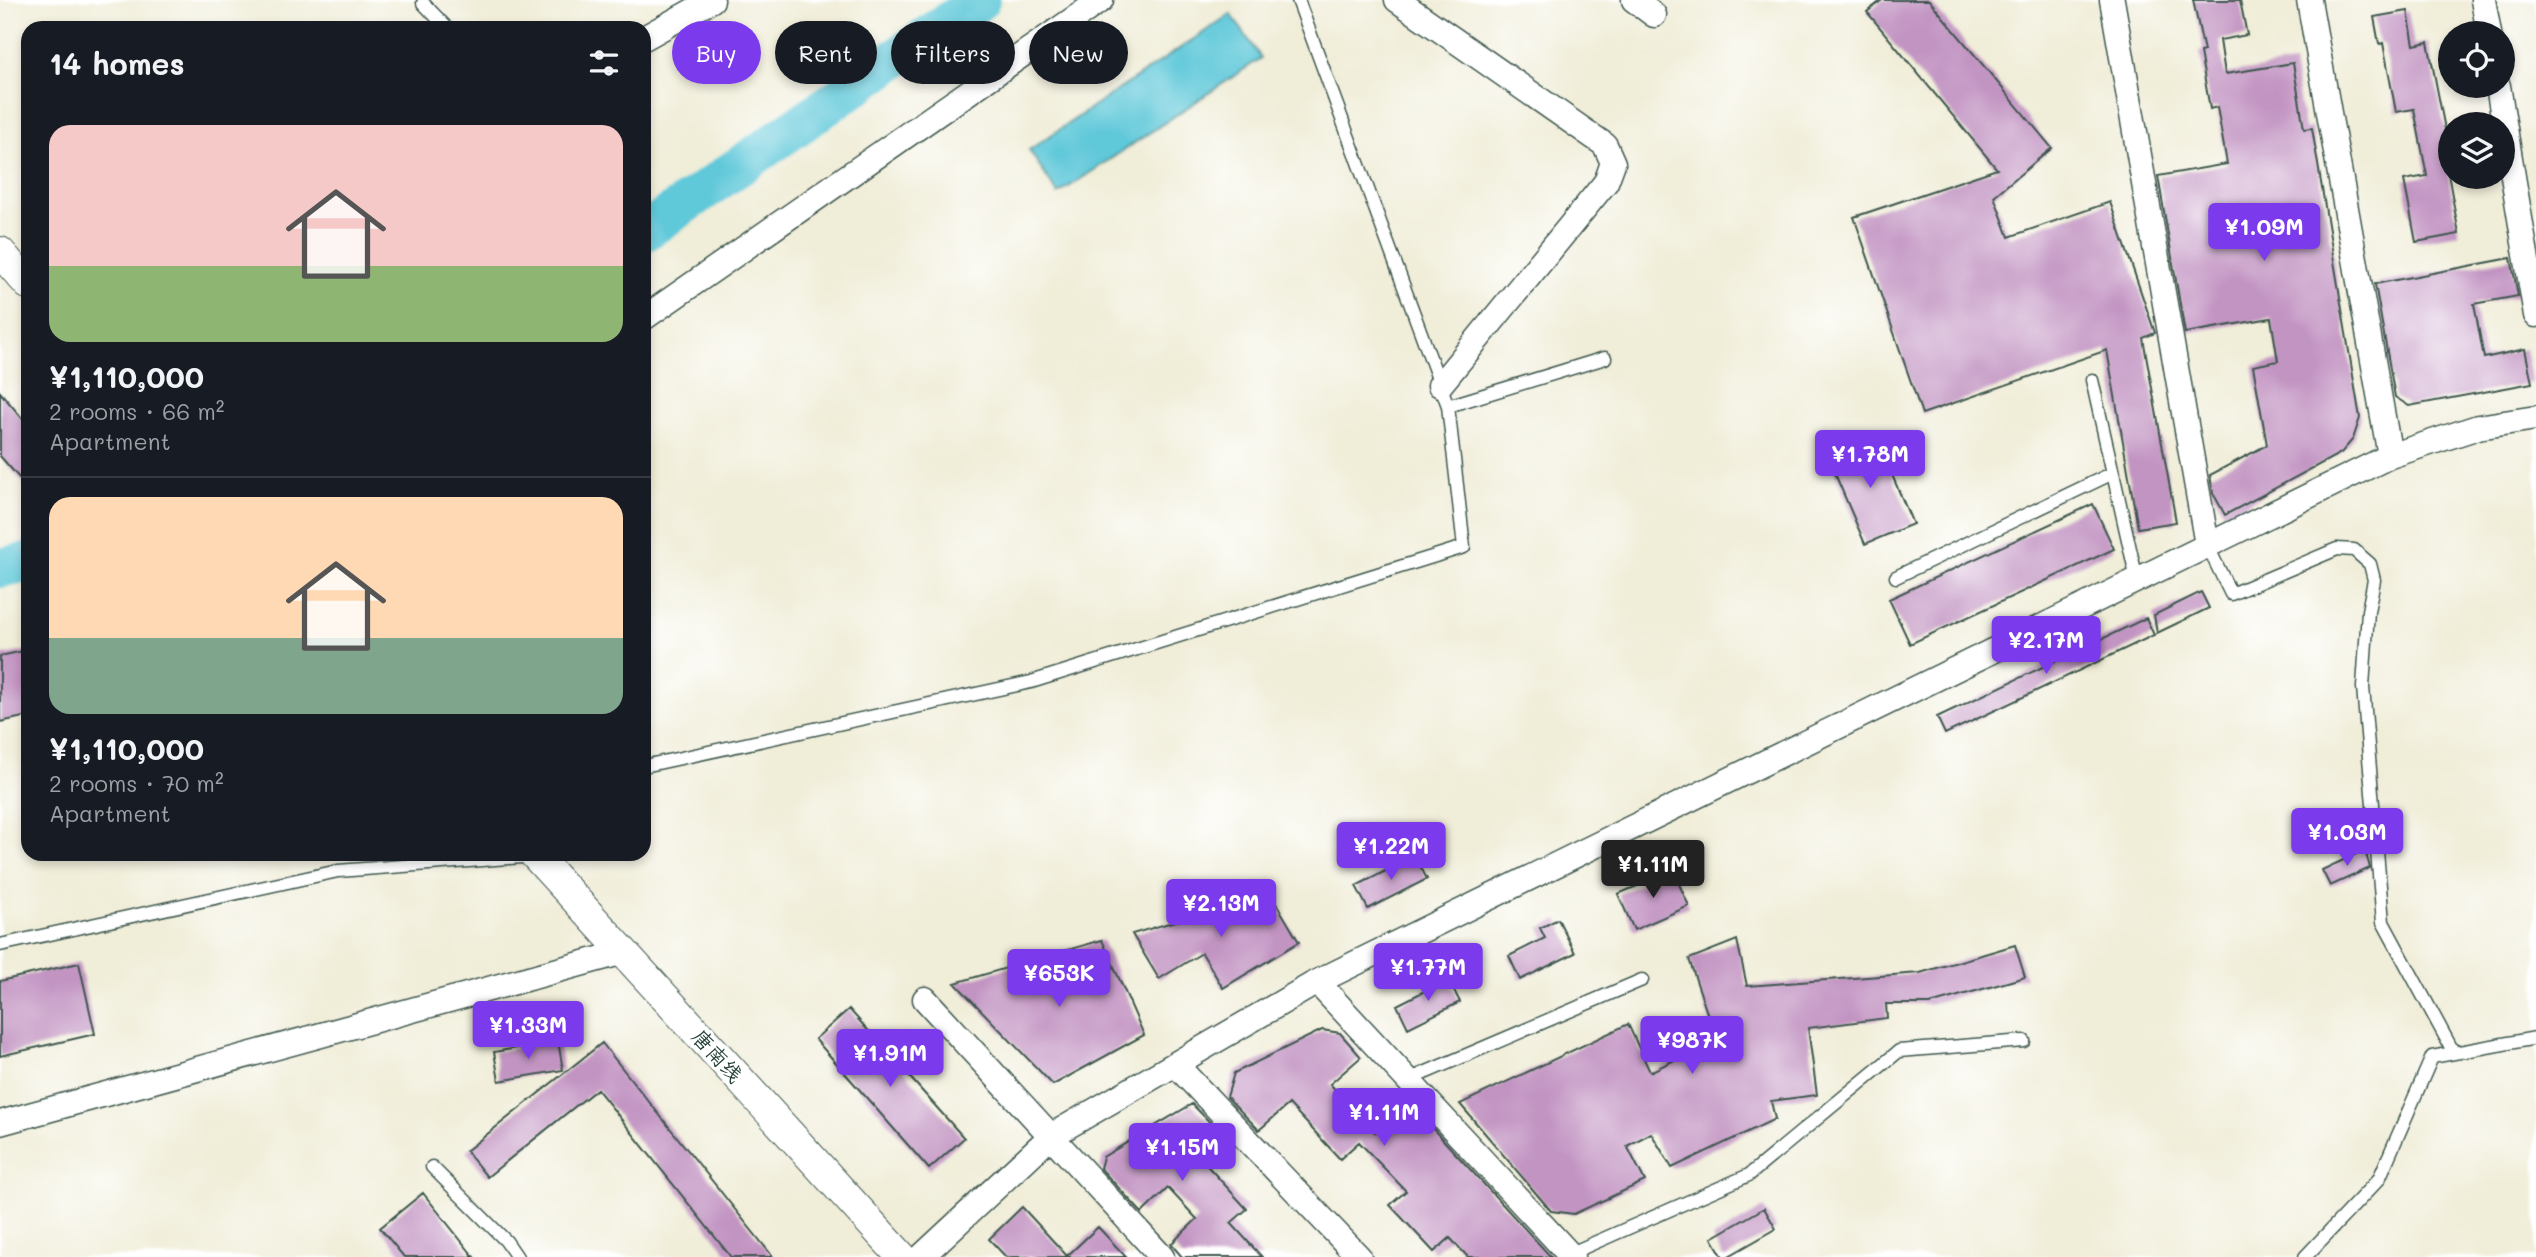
<!DOCTYPE html>
<html lang="en">
<head>
<meta charset="utf-8">
<style>
	body { margin:0; font-family:Mali,"LXGW WenKai TC",sans-serif; background:#20242c; color:#f1f3f6; height:100vh; display:flex; flex-direction:column; font-size:26px; white-space:nowrap }
	* { box-sizing:border-box; margin:0 }
	p { font-size:23px; color:#9ea1a6 }
	.icon { flex:none; width:38px; height:38px; fill:none; stroke:currentColor; stroke-width:2; stroke-linecap:round; stroke-linejoin:round }
	.map { position:relative; flex:1; overflow:hidden }
	.sheet { position:absolute; left:21px; top:21px; width:630px; height:840px; display:flex; flex-direction:column; background:#171b24; border-radius:21px; box-shadow:0 4px 10px #0003 }
	.sheet>* { flex:none }
	.hud { position:absolute; left:672px; top:21px; width:665px; height:63px; display:flex; gap:14px }
	.fabs { position:absolute; left:2438px; top:21px; display:grid; gap:14px }
	.fabs a { display:grid; place-items:center; width:77px; height:77px; border-radius:50%; background:#171b24; box-shadow:0 4px 10px #0003; font-size:35px }
	.price { position:absolute; translate:-50% -60px; padding:0 16px; border-radius:7px; background:#7c3aed; color:#fff; font-size:23px; line-height:46px; filter:drop-shadow(0 2px 4px #0008) }
	.price::after { content:''; position:absolute; left:50%; top:42px; width:21px; height:16px; margin-left:-10px; background:inherit; clip-path:polygon(0 0,100% 0,50% 100%) }
	.price.current { background:#222; color:#fff }
	ul { padding:0; list-style:none }
	li { display:grid; align-content:center; gap:14px; height:371px; padding:0 28px }
	li+li { border-top:2px solid #363941 }
	li span { display:grid; place-items:center; height:217px; border-radius:21px; color:#555 }
	li>.icon { margin-inline-start:auto }
	span .icon { width:126px; height:126px; fill:#fffc; stroke-width:1 }
	li b { font-size:30px }
	h2 { display:flex; justify-content:space-between; align-items:center; height:84px; padding:0 28px; font-size:30px }
	.tag { padding:0 24px; border-radius:32px; background:#171b24; box-shadow:0 4px 10px #0003; font-size:24px; line-height:63px }
	.tag.current { background:#7c3aed; color:#fff }
	.map>svg:first-child { display:block }
</style>
</head>
<body>
<div class="map">
<svg width="2536" height="1257" viewBox="0 0 2536 1257">
	<rect width="100%" height="100%" fill="#fff"/>
	<filter id="ink" filterUnits="userSpaceOnUse"><feTurbulence type="fractalNoise" baseFrequency=".0143" numOctaves="2"/><feDisplacementMap in="SourceGraphic" scale="14" xChannelSelector="R" yChannelSelector="G"/><feConvolveMatrix kernelMatrix="1 2 1 2 8 2 1 2 1" color-interpolation-filters="sRGB"/></filter>
	<filter id="wash" filterUnits="userSpaceOnUse"><feTurbulence type="fractalNoise" baseFrequency=".00686" numOctaves="4" result="noise"/><feDisplacementMap in="SourceGraphic" scale="28" xChannelSelector="R" yChannelSelector="G"/><feGaussianBlur stdDeviation="1.57" result="paint"/><feColorMatrix in="noise" values="0 0 0 0 0 0 0 0 0 0 0 0 0 0 0 0 0 1.4 0 .05"/><feComposite in="paint" operator="in"/></filter>
	<g filter="url(#wash)">
		<rect width="100%" height="100%" fill="#f0edd8"/>
		<path fill="#5ec8d9" stroke="#3e8286" stroke-width="2" d="M1231,14L1261,58L1058,194L1029,150Z"/>
		<g fill="none" stroke-linecap="round" stroke-linejoin="round">
			<path stroke="#5ec8d9" stroke-width="40" d="M644,232L980,0
				M0,568L28,562"/>
		</g>
		<g id="blocks">
			<path fill="#c294c2" d="M1882,0H1929L2052,148L1994,196L2009,237L2110,202L2155,333L2143,338L2176,522L2138,528L2107,350L1922,414L1854,217L1997,169L1867,12Z
				M2193,0H2240L2247,35L2220,40L2225,74L2293,63L2304,129L2312,128L2360,418L2353,439L2341,453L2225,515L2213,493L2210,475L2267,445L2253,366L2278,361L2271,318L2185,333L2158,176L2227,164L2217,107L2210,109L2200,52L2204,51Z
				M2408,11L2414,45L2428,42L2450,155V167L2447,168L2459,234L2416,242L2404,180L2427,176L2414,109L2396,112L2383,43L2379,44L2374,17Z
				M2511,258L2518,296L2474,304L2484,358L2525,349L2532,383L2409,406L2395,397L2375,284Z
				M0,392L28,425V488L0,456Z
				M1875,435L1913,524L1865,544L1827,455Z
				M2093,504L2114,549L1910,644L1889,599Z
				M2201,592L2209,608L2157,633L2154,615Z
				M2146,618L2154,635L1945,734L1937,717Z
				M28,650V716L0,722V656Z
				M2365,850L2370,868L2330,886L2322,870Z
				M1415,856L1427,879L1368,909L1356,886Z
				M1673,871L1689,906L1634,930L1618,894Z
				M1270,893L1299,942L1223,988L1202,953L1159,979L1132,934Z
				M1558,919L1575,953L1520,980L1509,956L1545,938L1540,928Z
				M1102,940L1144,1035L1053,1085L955,983Z
				M1737,940L1747,986L1920,973L2015,945L2025,977L1930,1004H1886L1887,1018L1808,1028L1817,1095L1771,1101L1775,1119L1672,1168L1651,1133L1627,1146L1645,1181L1574,1214L1551,1211L1460,1104L1628,1024L1650,1072L1716,1040L1689,959Z
				M79,963L95,1034L0,1056V981Z
				M1448,979L1460,1002L1408,1028L1397,1005Z
				M849,1009L964,1138L929,1169L815,1039Z
				M1322,1030L1340,1033L1361,1057L1330,1084L1375,1132L1408,1102L1551,1257H1468L1450,1238L1434,1252L1390,1205L1406,1191L1359,1142L1340,1159L1289,1104L1259,1130L1227,1097L1234,1073Z
				M558,1041L563,1070L499,1081L494,1052Z
				M602,1043L773,1257H731L597,1089L487,1177L466,1151Z
				M1192,1104L1224,1137L1200,1158L1247,1209L1231,1223L1262,1257H1182L1171,1244L1197,1219L1168,1188L1142,1213L1100,1168L1103,1157Z
				M423,1193L474,1257H404L380,1228Z
				M1022,1207L1067,1256L1098,1227L1126,1257H1006L989,1239Z
				M1764,1208L1776,1229L1727,1257H1723L1712,1238Z"/>
		</g>
	</g>
	<g filter="url(#ink)">
		<use href="#blocks" fill-opacity="0" stroke="#3e574d" stroke-width="2"/>
		<g fill="none" stroke-linecap="round" stroke-linejoin="round">
			<defs>
				<path id="service" d="M423,3L447,28
					M2092,380L2137,580
					M1448,406L1605,358
					M2207,545L2231,594L2337,549L2354,550L2370,564L2374,580L2368,611L2363,687L2383,922L2454,1053
					M1896,577L2113,473
					M644,766L1031,682L1464,547L1448,406L1298,0
					M0,945L338,871L535,856
					M1408,1080L1642,980
					M432,1167L506,1241L517,1257
					M1569,1254L1749,1175L1899,1051L2024,1041
					M2305,1257L2379,1179L2432,1057L2536,1038"/>
				<path id="minor" d="M1397,0L1605,145L1613,163L1606,182L1440,385
					M1634,0L1654,15
					M2112,0L2207,545
					M2309,0L2390,456
					M2483,0L2489,33
					M644,38L712,0
					M2498,86L2536,315
					M644,318L1101,0
					M1317,982L1572,1257
					M925,999L1162,1257
					M1175,1064L1359,1257
					M0,1123L624,952
					M921,1257L1051,1136L1317,982L2390,456L2478,427L2536,418"/>
				<path id="tertiary" d="M0,252L28,284
					M534,854L902,1257"/>
			</defs>
			<use href="#service" stroke="#3e574d" stroke-width="15"/>
			<use href="#minor" stroke="#3e574d" stroke-width="27"/>
			<use href="#tertiary" stroke="#3e574d" stroke-width="32"/>
			<use href="#service" stroke="#fff" stroke-width="12"/>
			<use href="#minor" stroke="#fff" stroke-width="24"/>
			<use href="#tertiary" stroke="#fff" stroke-width="30"/>
		</g>
	</g>
	<g text-anchor="middle" dominant-baseline="central" stroke-width="6" stroke-linejoin="round" paint-order="stroke">
		<g font-size="21" fill="#1f3d34" stroke="#fff">
			<text transform="translate(718 1055) rotate(48)">唐南线</text>
		</g>
	</g>
</svg>
<div class="fabs">
<a><svg class="icon" aria-label="locate" viewBox="0 0 24 24"><circle cx="12" cy="12" r="6"/><path d="M12 2v4M12 18v4M2 12h4M18 12h4"/></svg></a>
<a><svg class="icon" aria-label="layers" viewBox="0 0 24 24"><path d="M12 4l9 5-9 5-9-5zM3 14l9 5 9-5"/></svg></a>
</div>
<b class="price" style="left:2264px;top:263px">¥1.09M</b>
<b class="price" style="left:1870px;top:490px">¥1.78M</b>
<b class="price" style="left:2046px;top:676px">¥2.17M</b>
<b class="price" style="left:2347px;top:868px">¥1.03M</b>
<b class="price" style="left:1391px;top:882px">¥1.22M</b>
<b class="price current" style="left:1653px;top:900px">¥1.11M</b>
<b class="price" style="left:1221px;top:939px">¥2.13M</b>
<b class="price" style="left:1428px;top:1003px">¥1.77M</b>
<b class="price" style="left:1059px;top:1009px">¥653K</b>
<b class="price" style="left:528px;top:1061px">¥1.33M</b>
<b class="price" style="left:1692px;top:1076px">¥987K</b>
<b class="price" style="left:890px;top:1089px">¥1.91M</b>
<b class="price" style="left:1384px;top:1148px">¥1.11M</b>
<b class="price" style="left:1182px;top:1183px">¥1.15M</b>
<div class="hud">
<a class="tag current">Buy</a>
<a class="tag">Rent</a>
<a class="tag">Filters</a>
<a class="tag">New</a>
</div>
<section class="sheet">
<h2>14 homes<svg class="icon" aria-label="filters" viewBox="0 0 24 24"><path d="M4 7h16M4 17h16"/><circle cx="9" cy="7" r="2"/><circle cx="15" cy="17" r="2"/></svg></h2>
<ul>
<li><span style="background:linear-gradient(#f6c9c9 65%,#8fb573 0)"><svg class="icon" aria-label="home" viewBox="0 0 24 24"><path d="M3 11l9-7 9 7M6 9v11h12V9"/></svg></span><div><b>¥1,110,000</b><p>2 rooms · 66 m²</p><p>Apartment</p></div></li>
<li><span style="background:linear-gradient(#ffd9b3 65%,#7fa58c 0)"><svg class="icon" aria-label="home" viewBox="0 0 24 24"><path d="M3 11l9-7 9 7M6 9v11h12V9"/></svg></span><div><b>¥1,110,000</b><p>2 rooms · 70 m²</p><p>Apartment</p></div></li>
</ul>
</section>
</div>
</body>
</html>
